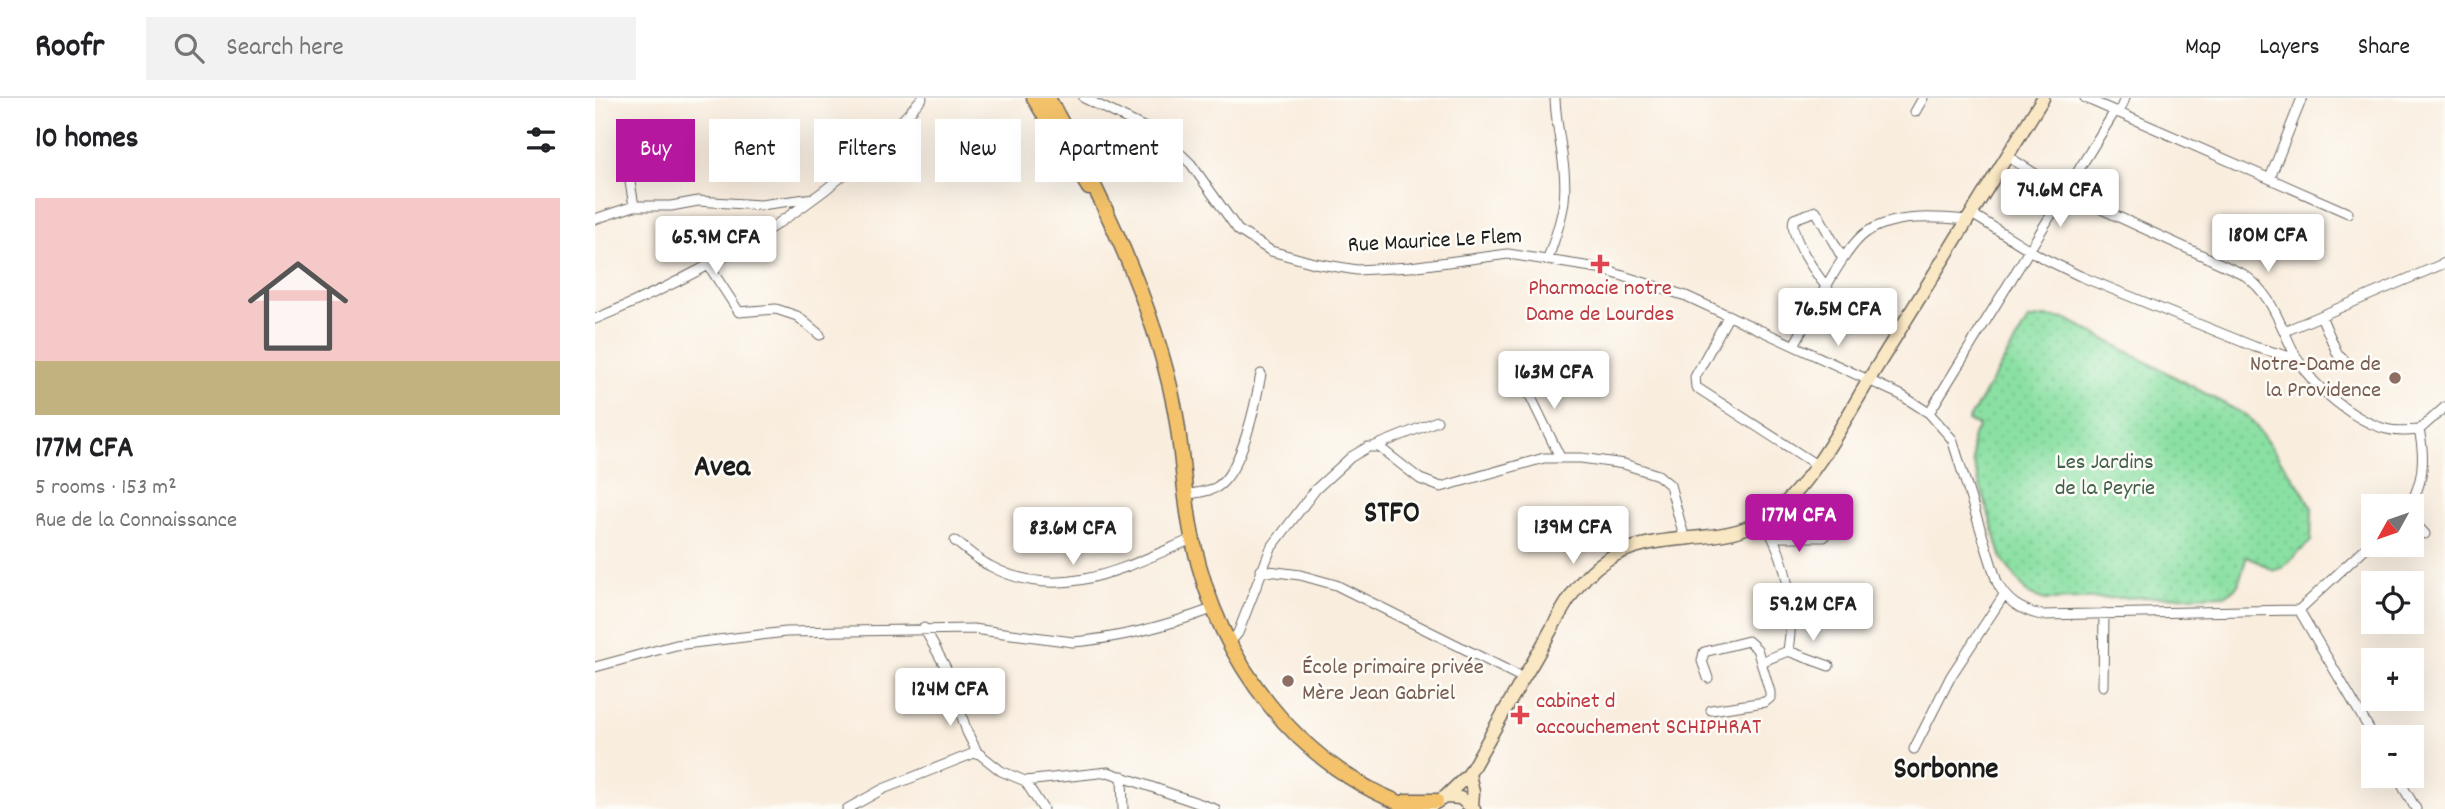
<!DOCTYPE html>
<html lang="en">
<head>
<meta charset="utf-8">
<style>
	body { margin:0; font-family:Dekko,sans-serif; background:#f2f2f2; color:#202124; height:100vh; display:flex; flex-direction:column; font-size:26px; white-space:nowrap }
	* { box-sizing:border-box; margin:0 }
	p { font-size:23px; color:#757577 }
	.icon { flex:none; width:38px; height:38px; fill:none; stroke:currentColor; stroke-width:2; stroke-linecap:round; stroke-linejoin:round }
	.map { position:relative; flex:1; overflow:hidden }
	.drawer { display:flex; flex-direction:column; background:#fff; width:595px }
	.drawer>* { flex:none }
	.hud { position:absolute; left:21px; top:21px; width:665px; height:63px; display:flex; gap:14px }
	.needle { width:46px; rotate:230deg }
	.fabs { position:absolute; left:1766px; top:396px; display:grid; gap:14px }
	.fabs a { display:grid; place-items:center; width:63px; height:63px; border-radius:0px; background:#fff; box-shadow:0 7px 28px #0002; font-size:35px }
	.price { position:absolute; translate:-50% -60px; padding:0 16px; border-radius:7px; background:#fff; color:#222; font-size:23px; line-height:46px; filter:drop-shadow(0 2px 4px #0008) }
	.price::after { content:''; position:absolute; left:50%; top:42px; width:21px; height:16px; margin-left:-10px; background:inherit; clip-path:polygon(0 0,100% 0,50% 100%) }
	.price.selected { background:#b5179e; color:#fff }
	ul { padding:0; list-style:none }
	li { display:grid; align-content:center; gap:14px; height:371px; padding:0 35px }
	li span { display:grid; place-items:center; height:217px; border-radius:0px; color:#555 }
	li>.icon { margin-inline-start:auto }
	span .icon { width:126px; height:126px; fill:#fffc; stroke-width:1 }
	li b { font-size:30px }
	h2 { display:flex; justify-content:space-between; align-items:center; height:84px; padding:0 35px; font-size:30px }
	.pill { padding:0 24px; border-radius:0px; background:#fff; box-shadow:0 7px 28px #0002; font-size:24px; line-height:63px }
	.pill.selected { background:#b5179e; color:#fff }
	header { display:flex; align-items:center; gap:42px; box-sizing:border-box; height:98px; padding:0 35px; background:#fff; border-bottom:2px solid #e0e0e0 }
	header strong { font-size:33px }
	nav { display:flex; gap:38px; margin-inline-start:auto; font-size:24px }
	.search { width:490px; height:63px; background:#f2f2f2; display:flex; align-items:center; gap:18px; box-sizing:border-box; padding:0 24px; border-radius:0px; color:#757577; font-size:26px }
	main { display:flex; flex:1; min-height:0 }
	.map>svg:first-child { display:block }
</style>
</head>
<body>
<header>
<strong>Roofr</strong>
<div class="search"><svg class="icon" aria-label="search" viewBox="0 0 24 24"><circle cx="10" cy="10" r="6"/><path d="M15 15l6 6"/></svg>Search here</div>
<nav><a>Map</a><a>Layers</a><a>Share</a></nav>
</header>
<main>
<section class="drawer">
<h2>10 homes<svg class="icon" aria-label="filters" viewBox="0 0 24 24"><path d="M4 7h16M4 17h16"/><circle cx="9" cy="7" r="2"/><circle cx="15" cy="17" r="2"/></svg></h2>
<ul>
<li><span style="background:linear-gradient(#f6c9c9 75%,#c2b280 0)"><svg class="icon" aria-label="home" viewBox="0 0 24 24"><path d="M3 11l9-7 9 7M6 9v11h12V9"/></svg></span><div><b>177M CFA</b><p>5 rooms · 153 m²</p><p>Rue de la Connaissance</p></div></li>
</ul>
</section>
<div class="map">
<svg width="1850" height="711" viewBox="0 0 1850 711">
	<defs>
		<pattern id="park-dots" width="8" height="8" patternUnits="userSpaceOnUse" patternTransform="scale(1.75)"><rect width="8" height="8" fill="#8ae0a3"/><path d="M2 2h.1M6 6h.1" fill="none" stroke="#76c08c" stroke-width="1.8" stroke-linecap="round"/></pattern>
	</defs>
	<rect width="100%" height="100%" fill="#fdfcf7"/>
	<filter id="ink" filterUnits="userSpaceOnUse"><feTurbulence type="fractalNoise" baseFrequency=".0143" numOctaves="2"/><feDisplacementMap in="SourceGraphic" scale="14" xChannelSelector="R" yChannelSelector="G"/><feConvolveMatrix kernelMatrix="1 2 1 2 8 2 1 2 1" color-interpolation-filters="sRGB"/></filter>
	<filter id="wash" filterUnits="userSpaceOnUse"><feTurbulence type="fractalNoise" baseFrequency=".00686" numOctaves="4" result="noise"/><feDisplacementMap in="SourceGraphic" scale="28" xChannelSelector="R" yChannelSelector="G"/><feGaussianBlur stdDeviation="1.57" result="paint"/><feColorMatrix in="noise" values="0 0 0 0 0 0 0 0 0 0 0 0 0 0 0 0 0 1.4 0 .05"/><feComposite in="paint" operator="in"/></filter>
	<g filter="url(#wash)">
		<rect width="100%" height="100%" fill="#f9edde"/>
		<path fill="url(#park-dots)" stroke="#537e60" stroke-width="2" d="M1449,219L1472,221L1654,319L1705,389L1717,410L1716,443L1687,470L1679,473L1652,458L1643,487L1632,497L1450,502L1433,496L1407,461L1378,363L1377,341L1384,328L1373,323L1433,222Z"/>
	</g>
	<g filter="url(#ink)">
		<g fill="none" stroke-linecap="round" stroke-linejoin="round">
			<defs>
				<path id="street" d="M489,0L567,38L596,66L643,132L676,153L719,165L762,172L815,169L913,156L1003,170L1091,198L1306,297L1334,315L1357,341L1402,484C1411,503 1425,512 1446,517L1704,512L1778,443
					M1490,0L1753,115
					M1320,14L1328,0
					M1524,15L1530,0
					M30,54L39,108
					M1412,58L1469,94L1648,176C1679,197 1685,230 1703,262C1719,290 1760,323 1791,331C1802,334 1813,333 1824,332
					M1675,80L1707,0
					M1377,116L1446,159L1485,178L1660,249L1703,261
					M0,121L39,108H76L103,103L165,107L219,100
					M953,161C959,142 967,122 969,103C973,69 961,34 960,0
					M112,165L144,214L181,211L202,218L225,237
					M1233,191C1222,177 1193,137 1199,121L1221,113L1248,161
					M1134,217L1100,279L1101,289L1220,366
					M1726,218L1743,257L1753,265
					M0,221C120,171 243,100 327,0
					M1690,233L1850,165
					M1199,247C1215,220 1248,149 1272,134C1299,116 1341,119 1372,122
					M927,281L965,359
					M1334,315L1520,13
					M1824,332L1850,309
					M780,348L842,323
					M589,397C599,395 613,394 622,389C647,373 661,304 666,276
					M1814,408C1829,385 1830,358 1824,332
					M1816,421L1830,436
					M1168,423C1193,460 1200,510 1193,553
					M1178,439H1229
					M360,443C371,451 382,462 395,468C465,506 531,469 597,441
					M666,472L705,477L741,487L928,580
					M1704,512L1779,639
					M329,530L351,570L372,634L382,654L406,673L430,683L513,674L620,711
					M634,546L643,535L676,450L721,391L756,359L773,349H784L825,381L846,389L949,360H986L1029,366L1063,377L1075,387L1090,442
					M1193,553L1234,568
					M1166,564L1193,553
					M0,569L81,547L191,534L378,531L478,544C527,540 571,528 617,511
					M1113,580L1107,563L1109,554L1153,543L1162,551L1175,594V600L1170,604L1116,612
					M1508,588L1509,515
					M1319,651L1356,578L1409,497
					M1801,677L1821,711
					M527,678L528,711
					M430,683L448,711
					M252,711L288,691L382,654"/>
				<path id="secondary" d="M874,676L878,694L877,708
					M850,699L865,700L879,711
					M830,711L850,699L874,676C895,639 915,602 937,566C962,525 978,476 1024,455C1080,429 1139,454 1188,407C1226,371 1251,319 1278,275C1335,184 1391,92 1448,0"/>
				<path id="primary" d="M439,0L494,90
					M453,0C503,90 559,206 579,307C588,352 588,398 598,443C624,564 702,670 821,711
					M812,703H841"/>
			</defs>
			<use href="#street" stroke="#696560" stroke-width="11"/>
			<use href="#secondary" stroke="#696560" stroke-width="15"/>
			<use href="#primary" stroke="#696560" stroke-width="17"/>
			<use href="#street" stroke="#fff" stroke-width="9"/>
			<use href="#secondary" stroke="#fae7c3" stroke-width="12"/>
			<use href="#primary" stroke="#f3c26a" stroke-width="14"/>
		</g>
	</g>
	<g fill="#e0444e" stroke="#fdfcf7" stroke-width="2.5">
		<path d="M1001.5 155.5h7v7h7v7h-7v7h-7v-7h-7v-7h7z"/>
		<path d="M921.5 606.5h7v7h7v7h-7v7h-7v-7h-7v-7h7z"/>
	</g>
	<g fill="#8d6e63" stroke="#fdfcf7" stroke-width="2.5">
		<circle cx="1800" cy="280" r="7"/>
		<circle cx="693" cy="583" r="7"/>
	</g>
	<g text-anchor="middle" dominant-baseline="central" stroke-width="5" stroke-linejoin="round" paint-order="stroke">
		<g font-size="23" fill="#1c1c1c" stroke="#fdfcf7">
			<text transform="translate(840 144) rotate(-3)">Rue Maurice Le Flem</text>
		</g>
		<g font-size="23" fill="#be3a42" stroke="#fdfcf7">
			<text x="1005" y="191">Pharmacie notre<tspan x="1005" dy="26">Dame de Lourdes</tspan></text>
			<text x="941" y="604" text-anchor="start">cabinet d<tspan x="941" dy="26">accouchement SCHIPHRAT</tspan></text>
		</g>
		<g font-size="23" fill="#785e54" stroke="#fdfcf7" text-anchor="end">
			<text x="1786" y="267">Notre-Dame de<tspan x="1786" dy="26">la Providence</tspan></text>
			<text x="707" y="570" text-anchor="start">École primaire privée<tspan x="707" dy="26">Mère Jean Gabriel</tspan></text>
		</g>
		<g font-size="23" fill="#42614b" stroke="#fdfcf7">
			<text x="1510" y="365">Les Jardins<tspan x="1510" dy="26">de la Peyrie</tspan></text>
		</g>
		<g font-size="30" font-weight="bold" fill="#1c1c1c" stroke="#fdfcf7">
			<text x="127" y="371">Avea</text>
			<text x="797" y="417">STFO</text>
			<text x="1351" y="673">Sorbonne</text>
		</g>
	</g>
</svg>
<div class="fabs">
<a><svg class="needle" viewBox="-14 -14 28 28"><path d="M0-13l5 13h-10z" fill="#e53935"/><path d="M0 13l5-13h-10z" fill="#757577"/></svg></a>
<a><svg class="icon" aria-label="locate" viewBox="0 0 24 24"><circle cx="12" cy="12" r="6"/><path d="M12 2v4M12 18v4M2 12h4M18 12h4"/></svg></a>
<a>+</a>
<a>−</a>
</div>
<b class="price" style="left:1465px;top:131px">74.6M CFA</b>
<b class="price" style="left:1673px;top:176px">180M CFA</b>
<b class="price" style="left:121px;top:178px">65.9M CFA</b>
<b class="price" style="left:1243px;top:250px">76.5M CFA</b>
<b class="price" style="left:959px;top:313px">163M CFA</b>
<b class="price selected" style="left:1204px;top:456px">177M CFA</b>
<b class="price" style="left:978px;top:468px">139M CFA</b>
<b class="price" style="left:478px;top:469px">83.6M CFA</b>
<b class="price" style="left:1218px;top:545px">59.2M CFA</b>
<b class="price" style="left:355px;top:630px">124M CFA</b>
<div class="hud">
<a class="pill selected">Buy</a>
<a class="pill">Rent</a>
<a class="pill">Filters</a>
<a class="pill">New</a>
<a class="pill">Apartment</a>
</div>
</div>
</main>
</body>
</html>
